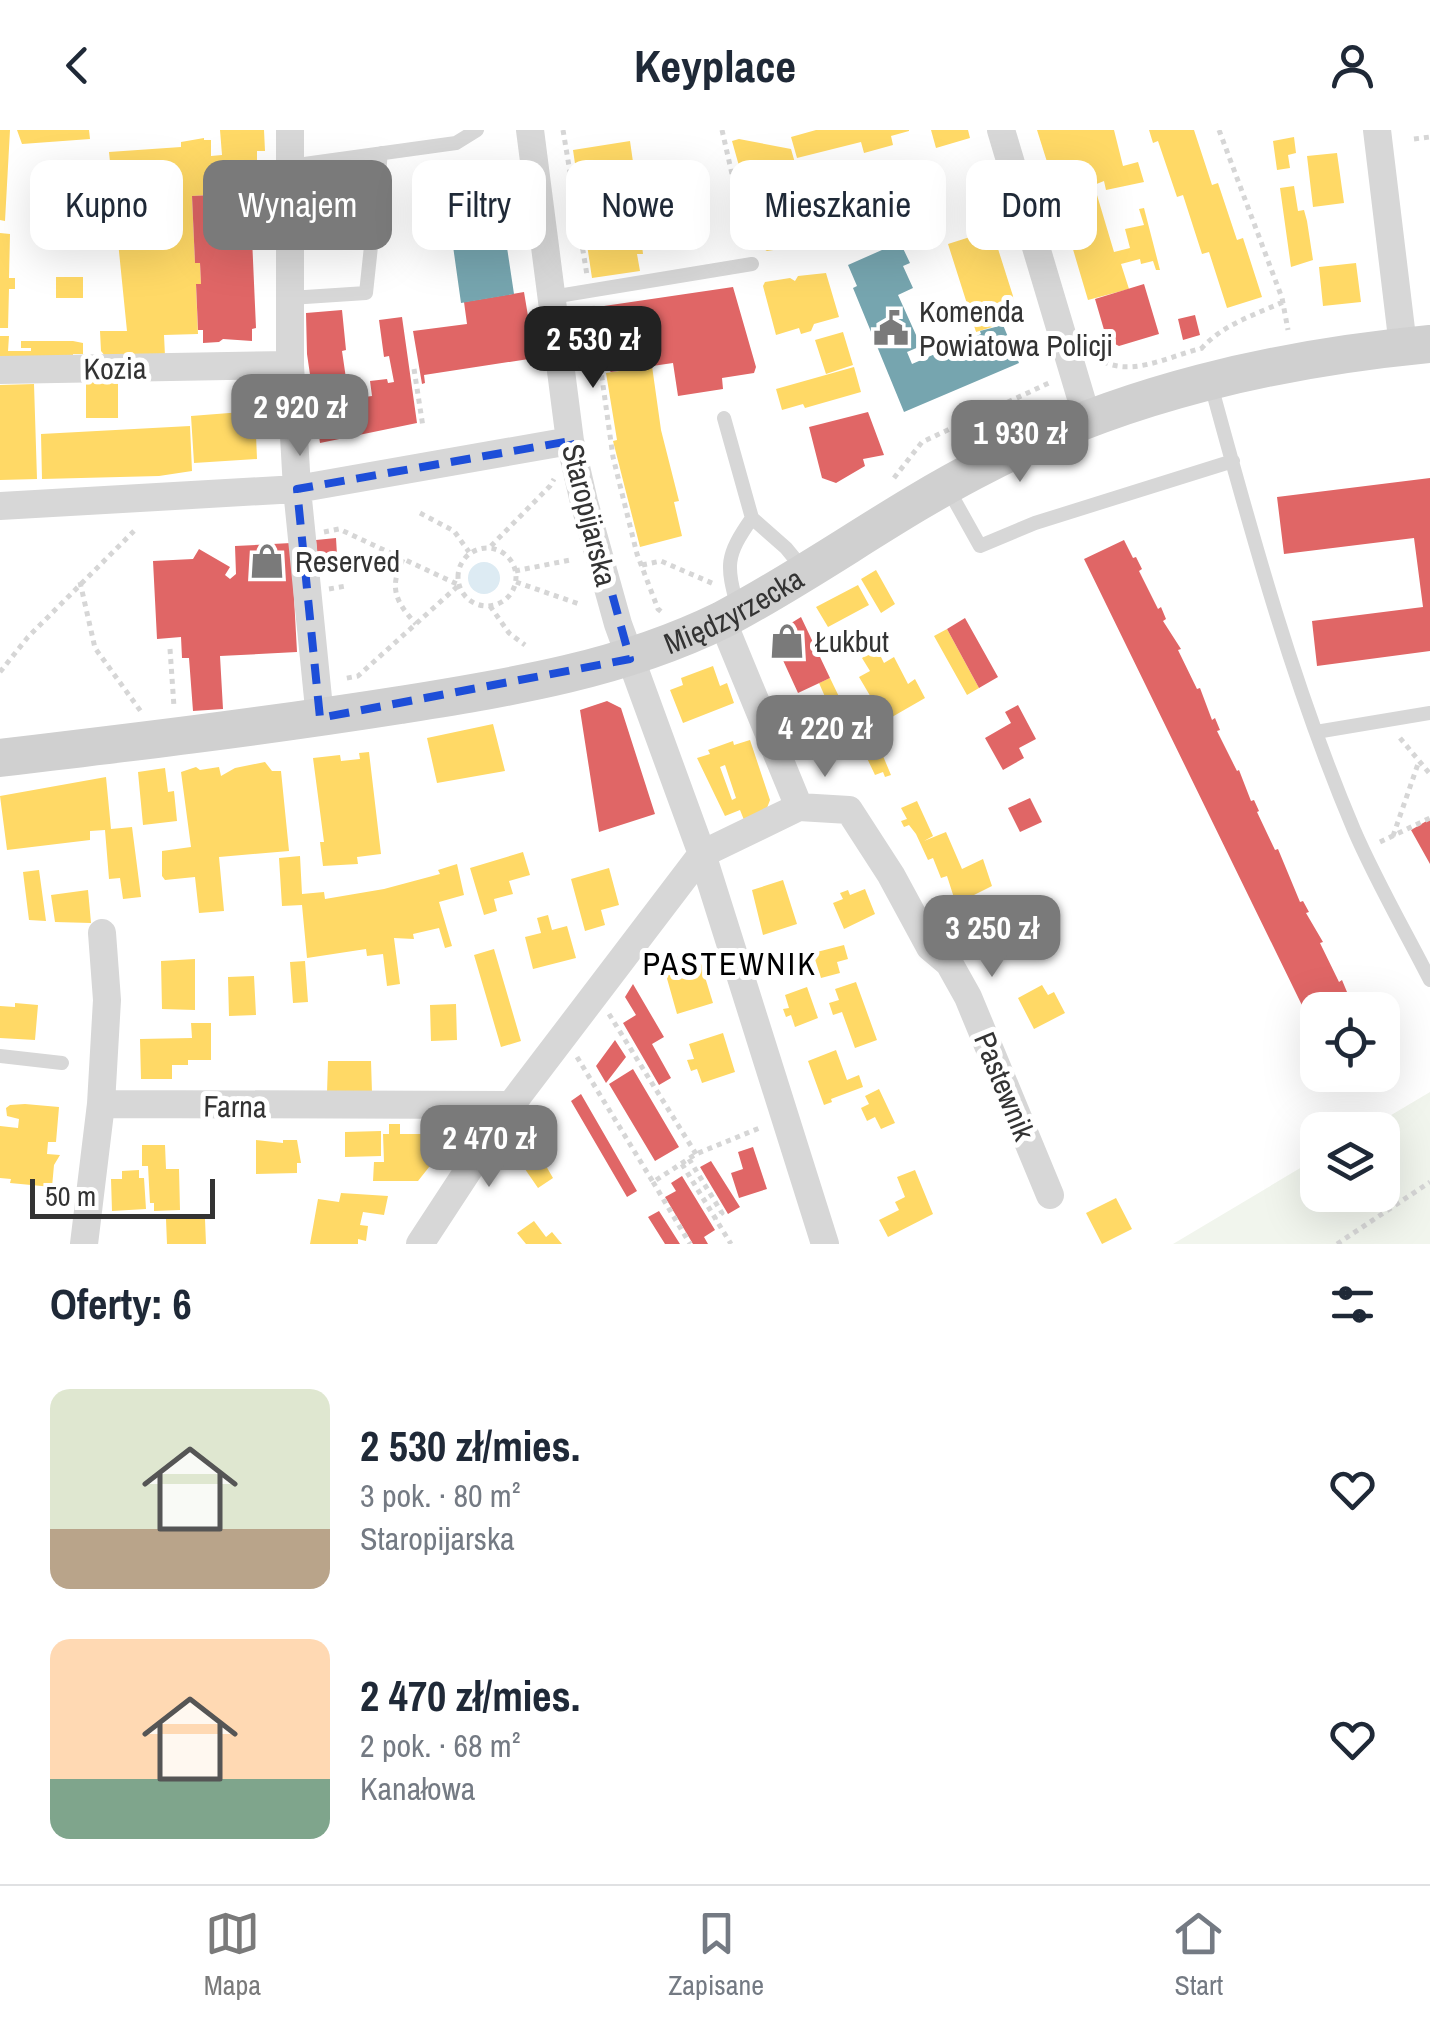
<!DOCTYPE html>
<html lang="pl">
<head>
<meta charset="utf-8">
<style>
	body { margin:0; font-family:"Archivo Narrow",sans-serif; background:#f6f6f7; color:#1f2937; height:100vh; display:flex; flex-direction:column; font-size:38px; white-space:nowrap }
	* { box-sizing:border-box; margin:0 }
	p { font-size:32px; color:#747a83 }
	.icon { flex:none; width:55px; height:55px; fill:none; stroke:currentColor; stroke-width:2; stroke-linecap:round; stroke-linejoin:round }
	.map { position:relative; height:1114px; overflow:hidden }
	.panel { display:flex; flex-direction:column; background:#fff; flex:1 }
	.panel>* { flex:none }
	.top-card { position:absolute; left:30px; top:30px; width:1370px; height:90px; display:flex; gap:20px }
	.controls { position:absolute; left:1300px; top:862px; display:grid; gap:20px }
	.controls a { display:grid; place-items:center; width:100px; height:100px; border-radius:20px; background:#fff; box-shadow:0 10px 40px #0002; font-size:50px }
	.scale { position:absolute; left:30px; bottom:25px; width:185px; box-sizing:border-box; padding-left:10px; border:5px solid #333; border-top:0; font-size:28px; line-height:35px; white-space:nowrap; color:#333; -webkit-text-stroke:8px #fff; paint-order:stroke }
	.price { position:absolute; translate:-50% -85px; padding:0 22px; border-radius:20px; background:#7a7a7a; color:#fff; font-size:32px; line-height:65px; filter:drop-shadow(0 2px 5px #0008) }
	.price::after { content:''; position:absolute; left:50%; top:60px; width:30px; height:22px; margin-left:-15px; background:inherit; clip-path:polygon(0 0,100% 0,50% 100%) }
	.price.on { background:#222; color:#fff }
	ul { padding:0; list-style:none }
	li { display:flex; align-items:center; gap:30px; height:250px; padding:0 50px }
	li span { display:grid; place-items:center; flex:none; width:280px; height:200px; border-radius:20px; color:#555 }
	li>.icon { margin-inline-start:auto }
	span .icon { width:120px; height:120px; fill:#fffc; stroke-width:1 }
	li b { font-size:42px }
	h2 { display:flex; justify-content:space-between; align-items:center; height:120px; padding:0 50px; font-size:42px }
	.pill { padding:0 35px; border-radius:20px; background:#fff; box-shadow:0 10px 40px #0002; font-size:35px; line-height:90px }
	.pill.on { background:#7a7a7a; color:#fff }
	header { display:flex; justify-content:space-between; align-items:center; height:130px; padding:0 50px; background:#fff; font-size:45px; font-weight:700 }
	.menu { display:flex; justify-content:space-around; align-items:center; height:140px; border-top:2px solid #e0e1e3; background:#fff; font-size:28px; color:#747a83 }
	.menu a { display:grid; justify-items:center; gap:5px }
	.menu .on { color:#7a7a7a }
	.map>svg:first-child { display:block }
</style>
</head>
<body>
<header><svg class="icon" aria-label="back" viewBox="0 0 24 24"><path d="M15 5l-7 7 7 7"/></svg>Keyplace<svg class="icon" aria-label="person" viewBox="0 0 24 24"><circle cx="12" cy="8" r="4"/><path d="M4 21q1-7 8-7t8 7"/></svg></header>
<div class="map">
<svg width="1430" height="1114" viewBox="0 0 1430 1114">
	<rect width="100%" height="100%" fill="#fff"/>
	<path fill="#f1f5ed" d="M1430,962V1114H1173L1317,1028L1318,1065H1382V1000H1366Z"/>
	<path fill="#ddebf3" d="M468 448a16 16 0 1 1 32 0a16 16 0 1 1-32 0Z"/>
	<path fill="#ffd966" fill-rule="evenodd" d="M0,0H10L5,91L0,90Z
		M17,0H89L90,9L22,14Z
		M220,0H264L265,21H257V33L249,34L250,63L192,66L195,133H200L201,154H196L198,204L164,205L165,226L106,227L101,221L100,201H127L109,22L181,17V12L204,8V10H211V26L222,25Z
		M816,0H909V1L891,6L893,15L864,23L861,12L797,28L791,7Z
		M931,0H968L970,8L936,18Z
		M1037,0H1114L1123,36L1138,32L1144,52L1106,60L1104,51L1094,55L1114,122L1130,118L1125,99L1144,95L1139,79L1144,78L1160,140H1156L1153,131L1141,134L1140,129L1121,134L1129,159L1088,170L1056,62L1092,50L1091,46L1082,49L1076,47L1054,54Z
		M1149,0H1194L1212,55L1218,53L1237,110L1243,108L1262,167L1227,178L1209,122L1202,124L1183,65L1177,67L1158,11L1153,13Z
		M1294,7L1296,23L1288,25L1290,38L1277,40L1273,11Z
		M739,9L791,19L818,113L767,121L762,118L732,11Z
		M630,11L634,39L627,41L630,60L580,68L573,20Z
		M1337,23L1344,73L1313,77L1307,26Z
		M869,46L875,68L839,81L833,60Z
		M1294,56L1298,81L1304,80L1307,91L1313,130L1291,137L1280,58Z
		M649,98L651,114L642,115L643,124H637L640,141L592,148L586,108Z
		M992,100L1013,166L1015,190L976,202L948,114Z
		M0,103L10,104L9,148H15V159H9L8,198H0Z
		M1356,133L1361,172L1323,176L1319,137Z
		M826,143L839,187L814,194L811,201L801,204L799,198L776,205L763,156L765,152L790,148L795,151L798,146Z
		M56,147H83V168H56Z
		M843,202L853,235L826,244L815,210Z
		M0,206H9L8,221H31V218H21V211H73L83,213V224H73V229H0Z
		M652,236L661,300L679,371L674,372L682,406L640,417L613,311L617,310L606,243Z
		M854,237L861,262L805,278L803,274L782,280L776,259Z
		M86,249H118V288H86Z
		M34,254L37,349L0,350V255Z
		M255,281L257,329L194,333L191,286Z
		M190,296L192,341L159,346L42,349L41,304Z
		M876,440L895,474L881,483L861,449Z
		M858,455L869,475L828,497L816,477Z
		M947,499L979,558L967,565L934,506Z
		M877,519L884,533L894,527L908,554L915,549L925,568L885,591L859,547L870,541L862,528Z
		M713,536L720,556L727,553L734,573L683,593L670,560L683,555L681,548Z
		M830,548L844,577L854,572L862,590L867,588L891,645L885,647L883,642L875,645L857,607L846,612L849,619L840,623L837,616L827,621L810,584L833,573L830,567L826,569L819,553Z
		M493,594L505,641L437,653L427,608Z
		M750,610L770,670L767,678L744,690L740,680L725,686L697,628L710,624L708,620L733,611L734,615ZM725,635L736,668L732,670L720,637Z
		M369,622L381,724L357,727L358,734L323,736L320,712H324L313,628L340,625L341,631L360,629L359,623Z
		M265,632L272,641H281L289,721L219,727L224,781L199,783L195,747L165,750L162,746V721L191,717L181,642L196,637L200,640L219,637L221,646L235,638Z
		M165,638L168,662L174,661L177,691L143,695L138,642Z
		M106,647L111,699L132,697L141,767L123,769L120,748L109,749L105,700L90,701V710L7,720L0,666Z
		M917,671L933,706L924,711L946,702L962,739L983,729L992,756L956,774L947,746L941,748L933,728L928,730L916,704L909,695L904,697L901,691L907,689L901,678Z
		M523,722L530,745L509,751L513,764L494,769L497,781L484,785L470,738Z
		M300,726L302,764L324,762L325,769L384,759L440,744L438,740L457,734L464,765L439,772L452,816L445,818L439,798L413,804L414,809L394,808L400,854L387,856L383,824L367,826L366,819L307,828L302,775L282,776L279,728Z
		M609,738L619,775L601,780L605,795L585,801L571,749Z
		M39,740L46,791L29,790L23,742Z
		M783,750L797,794L763,805L752,760Z
		M865,759L875,784L844,799L833,773L843,769L840,763L848,760L850,765Z
		M88,760L91,793L55,792L51,765Z
		M548,785L552,800L567,796L576,828L533,839L525,807L541,803L537,788Z
		M844,815L848,829L837,832L840,843L821,848L813,823Z
		M494,819L521,911L501,917L474,825Z
		M688,823L692,837L701,834L713,873L677,884L666,845L674,842L670,829Z
		M195,829V880L162,879L161,831Z
		M305,831L308,872L293,873L290,832Z
		M254,846L256,885L229,886L228,847Z
		M856,852L877,910L855,918L842,882L833,885L829,873L839,870L835,859Z
		M1042,855L1048,865L1054,862L1065,883L1034,899L1018,868Z
		M807,857L818,888L795,897L791,885L786,887L783,879L789,878L785,865Z
		M15,873L38,875L35,910L0,908V876L15,877Z
		M456,874L457,910L431,911L430,875Z
		M191,893H211V930H188V935H172V949H141L140,909L192,908Z
		M723,903L735,942L702,953L697,939L691,941L687,930L694,929L689,914Z
		M836,920L847,950L859,945L863,957L831,969L832,972L824,975L808,931Z
		M328,931H371L372,963H327Z
		M879,959L895,993L881,999L875,987L867,991L861,978L869,974L865,966Z
		M25,974L59,977L56,1012H48L47,1024L60,1025L54,1035L52,1057L10,1053L11,1049L0,1048V996L18,998L19,989L7,986L6,978L10,975Z
		M389,994H400V1004H441V1022L418,1051H373L374,1032H384L383,1004H389Z
		M524,998L553,1048L538,1058L505,1010Z
		M381,1001V1026L345,1027V1002Z
		M256,1010L283,1013V1010H297L301,1033H297V1043L256,1044Z
		M142,1015H165L166,1039H179L180,1080L154,1081V1073H150L148,1036H142Z
		M139,1040V1048H144L146,1079L112,1081L111,1049H122V1041Z
		M915,1040L933,1084L888,1107L879,1090L899,1080L895,1072L905,1067L897,1047Z
		M341,1063L388,1066L384,1085L363,1082L360,1095L368,1096L366,1111L358,1109V1114H310L318,1069L339,1072Z
		M1116,1068L1132,1099L1102,1114L1086,1083Z
		M166,1089H205L206,1114H167Z
		M534,1091L546,1107L552,1102L562,1114H526L517,1103Z"/>
	<path fill="#e06666" d="M633,60L636,100L586,108L588,89L584,90L580,68Z
		M250,63L256,198L252,199V211L223,209L219,212L203,213V200H198L196,154H201L200,133H195L192,66Z
		M1144,154L1159,204L1119,216L1107,210L1095,169Z
		M733,157L756,237L754,243L722,248L723,259L678,266L673,233L611,242L605,237L606,214L597,184L604,176Z
		M524,162L535,228L424,245L425,253L422,254L413,201L467,194L464,172Z
		M342,180L346,220L342,221L349,269L372,266L370,251L387,249L388,253L394,252L389,226L384,227L379,190L402,187L417,293L320,313L307,224L306,183Z
		M1195,185L1200,205L1183,210L1178,189Z
		M868,282L884,325L863,329L865,336L836,353L822,348L809,297Z
		M1430,348V521L1317,536L1312,491L1423,477L1414,408L1284,424L1277,367Z
		M336,408L338,442L319,443L316,410Z
		M1124,410L1133,428L1136,427L1142,439L1139,441L1158,479L1161,477L1166,489L1163,491L1181,519L1178,520L1197,559L1200,558L1212,590L1215,588L1220,600L1217,601L1237,641L1239,640L1251,671L1254,670L1259,681L1257,682L1275,720L1278,719L1300,772L1303,771L1309,782L1306,783L1323,812L1320,813L1339,852L1342,850L1347,862L1345,863L1353,880H1318V901L1315,902L1084,429Z
		M291,413L297,522L220,526L223,579L193,581L189,528H182L181,507L157,509L153,431L193,429L199,419L230,437L225,445L230,449L236,444L235,416Z
		M801,487L830,548L798,563L776,515L780,500Z
		M965,488L998,547L979,558L947,499Z
		M607,571L621,578L655,684L599,702L580,580Z
		M1018,575L1036,609L1019,618L1024,628L1003,640L985,608L1011,593L1005,582Z
		M1030,668L1042,692L1020,702L1008,678Z
		M1430,689V734L1411,700Z
		M633,854L664,907L652,914L671,948L659,955L623,893L636,885L625,867Z
		M615,910L626,927L606,953L596,936Z
		M633,939L679,1017L655,1031L609,954Z
		M581,964L637,1061L627,1067L571,971Z
		M753,1017L767,1059L739,1068L731,1043L743,1039L738,1022Z
		M711,1031L740,1077L728,1084L700,1037Z
		M682,1046L715,1100L704,1107L708,1114H693L665,1067L676,1061L671,1053Z
		M659,1081L680,1114H665L648,1087Z"/>
	<path fill="#76a5af" d="M497,51L514,164L461,173L445,59Z
		M900,112L910,133L903,136L913,158L898,165L921,216L907,222L912,234L981,204L980,201L1003,195L1019,233L904,282L853,158L857,156L848,135Z"/>
	<g fill="none" stroke-linecap="round" stroke-linejoin="round">
		<path stroke="#d6d6d6" stroke-width="5" stroke-dasharray="5 5" stroke-linecap="butt" d="M563,0L587,145
			M722,0L749,119
			M1219,0L1282,168L1288,200
			M1414,9L1430,7
			M592,176L613,327L637,424L658,479L664,484
			M1201,219C1222,195 1254,185 1283,172
			M1095,226C1126,251 1168,226 1203,218
			M414,239L423,297
			M894,348L922,312L1051,252
			M420,383L454,401L469,422
			M324,402L339,399L459,455L358,546L342,549
			M491,416L550,356L554,349
			M458 447a29 29 0 1 1 58 0a29 29 0 1 1-58 0Z
			M403,429C389,458 395,471 416,494
			M642,435L661,431L714,454
			M515,441L570,430
			M80,452L95,518L142,583
			M516,452L582,475
			M329,459L346,456
			M490,476L509,503L525,515
			M170,519L174,577
			M0,542L28,507L134,401
			M1400,608L1430,644
			M1393,706L1419,631
			M1380,712L1430,688
			M609,884L696,1024
			M577,927L653,1052L696,1024L762,997
			M689,1029L722,1083L715,1088
			M682,1034L731,1114
			M653,1052L690,1114
			M1337,1114L1430,1052"/>
		<path stroke="#d7d7d7" stroke-width="14" d="M290,36L456,13L477,0
			M552,167L752,134
			M290,168L366,163L381,23
			M1211,255C1252,405 1293,556 1354,700C1376,751 1405,801 1430,850
			M724,288L752,388L786,418L804,440
			M947,357L980,416L1035,393L1233,331
			M738,479C726,434 725,427 752,388
			M1316,602L1430,583
			M0,926L62,933"/>
		<path stroke="#d7d7d7" stroke-width="28" d="M290,0V235L297,359L320,588
			M530,0L570,311L584,372L618,494L702,724L825,1114
			M1001,0L1087,288
			M1377,0L1403,216
			M0,240L290,235
			M0,376L297,359L570,311
			M722,490L799,677
			M101,974L107,870L102,803
			M84,1114L101,974L511,975
			M420,1114L511,975L702,724L799,677L849,680L891,745L930,817L949,833L968,867L1050,1065"/>
		<path stroke="#d0d0d0" stroke-width="38" id="s1" d="M0,628C134,612 267,596 400,575C512,557 620,540 722,490C812,443 894,381 985,335C1124,263 1275,229 1430,214"/>
	</g>
	<path fill="none" stroke="#1d4ed8" stroke-width="8" stroke-dasharray="20 12" stroke-linejoin="round" d="M570,311L630,529L320,588L297,359Z"/>
	<defs>
		<symbol id="civic-bare" viewBox="-9 -9 18 18"><path d="M-.6-6.5H3V-4.5H.6V-3L4-1V1h2V6H-6V1h2V-1L-.6-3ZM-1.2 2.5V6h2.4V2.5Z" fill="#7a7a7a" stroke="#fff" stroke-width="2.5" paint-order="stroke"/></symbol>
		<symbol id="shop-bare" viewBox="-9 -9 18 18"><path d="M-5-2.5h2.3a2.7 3.5 0 0 1 5.4 0H5L5.5 6h-11ZM-1.5-2.5h3a1.5 2.3 0 0 0-3 0Z" fill="#7a7a7a" stroke="#fff" stroke-width="2.5" paint-order="stroke"/></symbol>
	</defs>
	<g fill-rule="evenodd">
		<use href="#civic-bare" x="866" y="173" width="50" height="50"/>
		<use href="#shop-bare" x="242" y="406" width="50" height="50"/>
		<use href="#shop-bare" x="762" y="486" width="50" height="50"/>
	</g>
	<g text-anchor="middle" dominant-baseline="central" stroke-width="10" stroke-linejoin="round" paint-order="stroke">
		<g font-size="30" fill="#333" stroke="#fff" text-anchor="start">
			<text x="919" y="181">Komenda<tspan x="919" dy="34">Powiatowa Policji</tspan></text>
			<text x="295" y="431">Reserved</text>
			<text x="815" y="511">Łukbut</text>
		</g>
		<g font-size="30" fill="#333" stroke="#fff">
			<text transform="translate(115 238) rotate(-1)">Kozia</text>
			<text transform="translate(590 385) rotate(76)">Staropijarska</text>
			<text stroke="none"><textPath href="#s1" startOffset="752">Międzyrzecka</textPath></text>
			<text transform="translate(1005 956) rotate(68)">Pastewnik</text>
			<text transform="translate(235 976) rotate(1)">Farna</text>
		</g>
		<g font-size="32" letter-spacing="2.5" fill="#000" stroke="#fff">
			<text x="730" y="833">PASTEWNIK</text>
		</g>
	</g>
</svg>
<div class="controls">
<a><svg class="icon" aria-label="locate" viewBox="0 0 24 24"><circle cx="12" cy="12" r="6"/><path d="M12 2v4M12 18v4M2 12h4M18 12h4"/></svg></a>
<a><svg class="icon" aria-label="layers" viewBox="0 0 24 24"><path d="M12 4l9 5-9 5-9-5zM3 14l9 5 9-5"/></svg></a>
</div>
<div class="scale">50 m</div>
<b class="price on" style="left:593px;top:261px">2 530 zł</b>
<b class="price" style="left:300px;top:329px">2 920 zł</b>
<b class="price" style="left:1020px;top:355px">1 930 zł</b>
<b class="price" style="left:825px;top:650px">4 220 zł</b>
<b class="price" style="left:992px;top:850px">3 250 zł</b>
<b class="price" style="left:489px;top:1060px">2 470 zł</b>
<div class="top-card">
<a class="pill">Kupno</a>
<a class="pill on">Wynajem</a>
<a class="pill">Filtry</a>
<a class="pill">Nowe</a>
<a class="pill">Mieszkanie</a>
<a class="pill">Dom</a>
</div>
</div>
<section class="panel">
<h2>Oferty: 6<svg class="icon" aria-label="filters" viewBox="0 0 24 24"><path d="M4 7h16M4 17h16"/><circle cx="9" cy="7" r="2"/><circle cx="15" cy="17" r="2"/></svg></h2>
<ul>
<li><span style="background:linear-gradient(#dfe7d0 70%,#b9a48a 0)"><svg class="icon" aria-label="home" viewBox="0 0 24 24"><path d="M3 11l9-7 9 7M6 9v11h12V9"/></svg></span><div><b>2 530 zł/mies.</b><p>3 pok. · 80 m²</p><p>Staropijarska</p></div><svg class="icon" aria-label="heart" viewBox="0 0 24 24"><path d="M12 20l-8-8c-3-5 5-10 8-4 3-6 11-1 8 4z"/></svg></li>
<li><span style="background:linear-gradient(#ffd9b3 70%,#7fa58c 0)"><svg class="icon" aria-label="home" viewBox="0 0 24 24"><path d="M3 11l9-7 9 7M6 9v11h12V9"/></svg></span><div><b>2 470 zł/mies.</b><p>2 pok. · 68 m²</p><p>Kanałowa</p></div><svg class="icon" aria-label="heart" viewBox="0 0 24 24"><path d="M12 20l-8-8c-3-5 5-10 8-4 3-6 11-1 8 4z"/></svg></li>
</ul>
</section>
<nav class="menu">
<a class="on"><svg class="icon" aria-label="map" viewBox="0 0 24 24"><path d="M3 6l6-2 6 2 6-2v14l-6 2-6-2-6 2zM9 4v14M15 6v14"/></svg>Mapa</a>
<a><svg class="icon" aria-label="saved" viewBox="0 0 24 24"><path d="M7 4h10v16l-5-4-5 4z"/></svg>Zapisane</a>
<a><svg class="icon" aria-label="home" viewBox="0 0 24 24"><path d="M3 11l9-7 9 7M6 9v11h12V9"/></svg>Start</a>
</nav>
</body>
</html>
